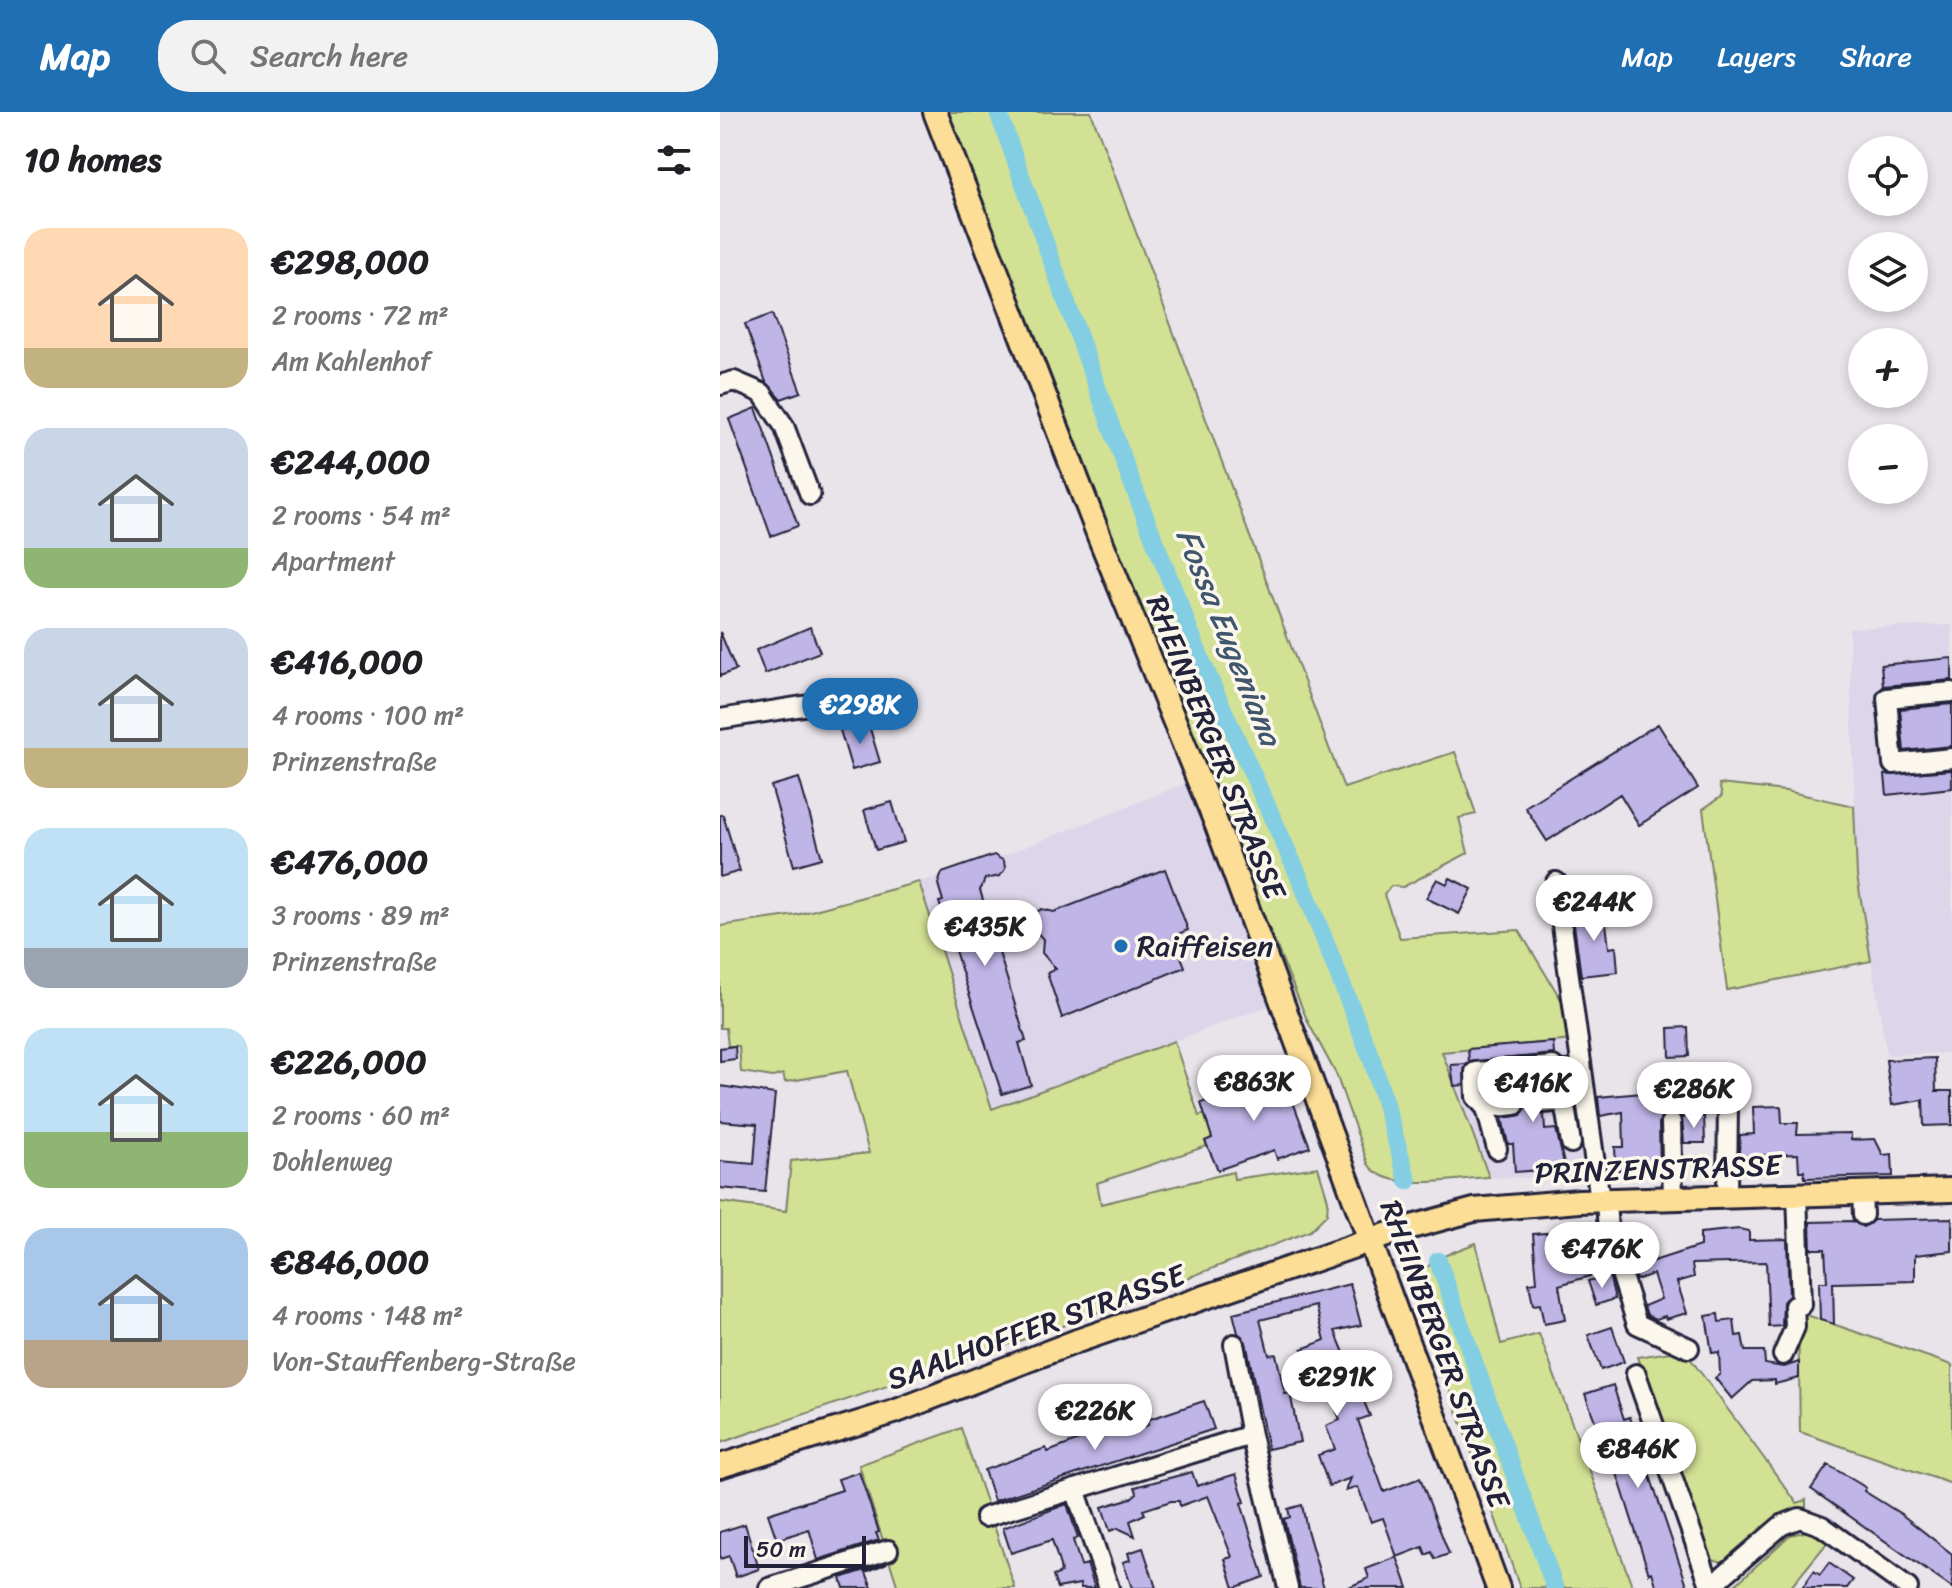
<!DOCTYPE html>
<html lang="en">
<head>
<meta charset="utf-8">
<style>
	body { margin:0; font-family:Sriracha,sans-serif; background:#f2f2f2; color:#202124; height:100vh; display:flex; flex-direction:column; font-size:30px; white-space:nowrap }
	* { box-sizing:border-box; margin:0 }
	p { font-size:26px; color:#757577 }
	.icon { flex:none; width:44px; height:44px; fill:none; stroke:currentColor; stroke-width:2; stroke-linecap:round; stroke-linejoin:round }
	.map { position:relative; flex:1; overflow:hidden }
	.side { display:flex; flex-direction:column; background:#fff; width:720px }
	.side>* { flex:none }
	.fabs { position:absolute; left:1128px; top:24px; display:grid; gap:16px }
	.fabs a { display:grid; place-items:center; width:80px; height:80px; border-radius:50%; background:#fff; box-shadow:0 4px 12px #0003; font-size:40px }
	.scale { position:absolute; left:24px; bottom:20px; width:122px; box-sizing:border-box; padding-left:8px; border:4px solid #22223b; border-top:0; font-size:22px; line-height:28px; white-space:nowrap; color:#22223b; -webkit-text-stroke:6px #fbf7ec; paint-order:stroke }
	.price { position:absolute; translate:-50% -68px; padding:0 18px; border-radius:28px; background:#fff; color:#222; font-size:26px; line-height:52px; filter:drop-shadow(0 2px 4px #0008) }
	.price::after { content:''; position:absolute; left:50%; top:48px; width:24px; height:18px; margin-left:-12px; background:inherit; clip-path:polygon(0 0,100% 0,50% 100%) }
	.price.on { background:#1f6fb2; color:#fff }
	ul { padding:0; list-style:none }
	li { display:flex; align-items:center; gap:24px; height:200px; padding:0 24px }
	li span { display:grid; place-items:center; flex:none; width:224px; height:160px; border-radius:24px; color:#555 }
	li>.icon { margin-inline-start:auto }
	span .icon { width:96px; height:96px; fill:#fffc; stroke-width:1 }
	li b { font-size:34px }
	h2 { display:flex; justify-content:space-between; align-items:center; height:96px; padding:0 24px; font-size:34px }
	header { display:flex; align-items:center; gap:48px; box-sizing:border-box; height:112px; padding:0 40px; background:#1f6fb2; color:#fff }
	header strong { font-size:38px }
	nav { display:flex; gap:44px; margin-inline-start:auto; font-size:28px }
	.search { width:560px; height:72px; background:#f2f2f2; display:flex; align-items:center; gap:20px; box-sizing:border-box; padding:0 28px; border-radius:32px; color:#757577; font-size:30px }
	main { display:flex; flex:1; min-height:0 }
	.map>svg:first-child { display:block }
</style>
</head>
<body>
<header>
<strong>Map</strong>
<div class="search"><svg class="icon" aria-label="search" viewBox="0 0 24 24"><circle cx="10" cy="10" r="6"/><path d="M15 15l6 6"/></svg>Search here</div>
<nav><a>Map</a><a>Layers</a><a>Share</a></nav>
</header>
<main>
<section class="side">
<h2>10 homes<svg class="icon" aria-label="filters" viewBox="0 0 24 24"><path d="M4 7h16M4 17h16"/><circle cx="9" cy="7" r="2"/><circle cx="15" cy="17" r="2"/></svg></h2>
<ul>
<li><span style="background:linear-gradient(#ffd9b3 75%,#c2b280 0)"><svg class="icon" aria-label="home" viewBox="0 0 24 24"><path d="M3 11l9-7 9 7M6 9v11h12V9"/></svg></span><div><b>€298,000</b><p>2 rooms · 72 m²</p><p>Am Kahlenhof</p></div></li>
<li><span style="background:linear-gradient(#c9d6e8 75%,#8fb573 0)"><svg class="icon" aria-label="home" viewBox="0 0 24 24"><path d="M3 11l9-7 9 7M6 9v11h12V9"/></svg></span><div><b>€244,000</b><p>2 rooms · 54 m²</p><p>Apartment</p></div></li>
<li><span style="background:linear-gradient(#c9d6e8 75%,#c2b280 0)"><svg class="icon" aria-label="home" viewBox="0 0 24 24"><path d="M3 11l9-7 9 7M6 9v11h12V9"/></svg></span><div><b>€416,000</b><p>4 rooms · 100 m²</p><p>Prinzenstraße</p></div></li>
<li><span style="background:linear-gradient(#bfe0f5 75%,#9aa5b1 0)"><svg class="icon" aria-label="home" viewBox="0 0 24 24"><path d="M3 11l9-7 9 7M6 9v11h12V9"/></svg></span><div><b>€476,000</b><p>3 rooms · 89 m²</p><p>Prinzenstraße</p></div></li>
<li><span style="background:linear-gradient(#bfe0f5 65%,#8fb573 0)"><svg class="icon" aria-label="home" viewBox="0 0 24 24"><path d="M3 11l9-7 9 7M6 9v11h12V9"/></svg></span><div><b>€226,000</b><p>2 rooms · 60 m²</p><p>Dohlenweg</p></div></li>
<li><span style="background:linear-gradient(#a9c7e8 70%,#b9a48a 0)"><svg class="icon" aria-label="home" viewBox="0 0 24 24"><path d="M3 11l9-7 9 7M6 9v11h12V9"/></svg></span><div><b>€846,000</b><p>4 rooms · 148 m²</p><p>Von-Stauffenberg-Straße</p></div></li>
</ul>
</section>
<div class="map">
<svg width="1232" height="1476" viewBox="0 0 1232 1476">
	<rect width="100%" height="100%" fill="#e9e3ea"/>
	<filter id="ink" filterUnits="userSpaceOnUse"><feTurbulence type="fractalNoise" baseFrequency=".0125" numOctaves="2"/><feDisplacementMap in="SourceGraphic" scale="16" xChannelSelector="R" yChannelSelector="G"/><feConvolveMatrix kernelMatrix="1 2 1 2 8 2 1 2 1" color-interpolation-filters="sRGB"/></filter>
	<g filter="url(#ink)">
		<path fill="#ddd5e9" d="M1232,513V941L1167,943L1137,764L1129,516Z
			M479,666L561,889L272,997L199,770L270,749Z
			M853,928L871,1059L848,1067L769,1065L722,940Z"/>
		<path fill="#d3e195" stroke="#7a8268" stroke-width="2" d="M225,0H371L624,676L735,640L756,702L739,706L748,741L683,775L671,774L664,783L680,826L799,818L848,899L853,928L722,940L769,1065C736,1066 668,1082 648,1052L616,962L588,910L435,541Z
			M999,672L1066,679L1134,694L1137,764L1151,849L1007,878L983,697L1002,684Z
			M199,770L272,997L454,929L479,1004L486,1002L494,1025L485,1029L487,1034L377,1071L381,1092L513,1060L514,1067L598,1055L608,1088L607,1102L590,1119L337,1216L0,1331V1090L66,1099L71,1049L149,1041L127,959L65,970L63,962L53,965L21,960L19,934H8L6,916H0V814L76,803Z
			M756,1131L781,1232L819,1222L913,1476H800L694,1177C703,1147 729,1142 756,1131Z
			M1078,1200L1232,1253V1372L1080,1320Z
			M964,1238L1077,1391L1086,1388V1397L1061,1404L1004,1450L990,1447L917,1245Z
			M241,1316L295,1476H178L139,1353Z
			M1089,1419L1107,1431L1071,1475L1012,1476L1070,1423Z"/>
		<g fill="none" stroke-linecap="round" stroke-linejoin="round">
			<path stroke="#83cee3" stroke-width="18" d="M278,0L407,358L484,555L582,771L652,948L688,1069
				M718,1149L835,1476"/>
		</g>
		<path fill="#c0b5e7" stroke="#22223b" stroke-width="2" d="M52,202L81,280L61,287L46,270L25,212Z
			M36,296L78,414L51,424L9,307Z
			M90,515L100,540L45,562L36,538Z
			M0,520L16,558L0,564Z
			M1232,546V568L1163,574L1161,553Z
			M1232,592V634L1184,639L1180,597Z
			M148,610L160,650L132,658L120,618Z
			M938,612L978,676L919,713L900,682L827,729L805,695Z
			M1232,658V676L1167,683L1165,663Z
			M79,666L102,746L74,754L51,674Z
			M172,690L184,730L156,738L144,698Z
			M0,703H3L20,759L0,765Z
			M274,743L284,749L285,757L280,764L265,767L260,778L306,929L299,931L311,973L282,982L219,790L223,789L218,772L222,761Z
			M445,757L468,818L453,824L465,855L342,906L327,861L336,857L322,841L323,827L311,814L314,801L322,797L334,800Z
			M730,766L752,777L739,802L706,786L717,767L727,772Z
			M884,795L889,836L896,835L898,860L861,864L852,798Z
			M968,915L969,944L950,945L949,916Z
			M833,930L834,942L749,950L748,937Z
			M15,934L16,947L0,949V936Z
			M1215,946L1216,979H1232V1013L1204,1014L1203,988L1172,993L1166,948Z
			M843,948H848L852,975L822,978L811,991L814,999L824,1003L825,1018L836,1017L845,1056L795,1060L793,1032H788L782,1006L801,1003L807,991L799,982L770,983L767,971L835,966L843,960Z
			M747,952L744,973L734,974L731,953Z
			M562,961L590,1035L557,1047L554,1038L498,1058L485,1029L492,1026L481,991Z
			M0,974L55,982L45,1080L0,1076V1049L34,1052L37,1012L0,1009Z
			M956,978V999H945L939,1010L940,1056L896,1058L895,1035H904L903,1000L880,1004L878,985Z
			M1061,994L1062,1011H1078L1077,1022L1131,1021V1028L1155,1027L1163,1043L1172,1042L1173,1064L1085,1066L1084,1059H1079L1078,1042L1023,1044L1019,1040L1020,1023L1034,1022L1033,995Z
			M984,1004L985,1031H964L962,1005Z
			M1232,1106V1139L1195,1143V1169L1113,1171L1114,1212L1100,1208L1099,1170H1107L1105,1137H1091L1090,1110L1133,1109L1143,1115L1154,1108Z
			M1019,1117L1029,1119V1128L1067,1127L1069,1184L1063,1190L1062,1214L1049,1215L1046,1150L972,1152L974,1165L957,1170L967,1201L946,1207L945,1204L936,1207L927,1203L924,1194L941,1187L933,1162L916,1168L912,1156L980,1134V1121Z
			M864,1118L869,1121L875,1140H867L870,1164L839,1173L845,1208L824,1212L820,1192L813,1193L809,1171L817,1170L813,1122Z
			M889,1163L895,1187L876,1193L868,1169Z
			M630,1172L641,1213L615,1219L650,1304L638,1308L664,1380L700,1366L729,1442L715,1447L712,1440L706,1443L703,1435L677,1445L663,1406L651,1410L638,1375L626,1379L631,1366L609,1374L598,1343L615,1337L606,1314L620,1308L603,1261L600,1262L595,1250L588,1253L582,1237L605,1228L596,1194L540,1208L549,1243L556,1242L565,1282L570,1281L580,1330L548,1337L526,1230L518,1221L513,1201Z
			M998,1202L999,1210L1014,1208L1016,1224L1022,1223L1025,1239H1044L1045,1252L1064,1255L1079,1250V1266L1055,1272V1268L1032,1269L1012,1287L995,1266L1000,1262L999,1240L992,1241L986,1204Z
			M892,1215L904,1250L881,1258L868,1223Z
			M893,1273L904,1307L910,1305L968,1476H937L932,1460L929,1462L882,1314L875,1309L865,1282Z
			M484,1289L494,1317L274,1389L264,1358L326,1336L328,1340L395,1314L398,1323L428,1313L427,1308Z
			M1108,1353L1140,1372L1146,1376L1144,1379L1181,1402L1232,1442V1476L1091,1377Z
			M139,1360L159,1420L156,1421L159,1428L98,1448L89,1417L57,1428L48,1402L122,1378L118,1367Z
			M472,1360L477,1374L516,1362L525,1390L521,1391L544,1465L514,1476L505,1447L512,1445L488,1384L460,1394L459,1389H451L423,1398L425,1402L410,1409L415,1424L398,1416L390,1419L382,1395L411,1386L417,1381L415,1375Z
			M347,1392L358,1426L353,1428L361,1454L367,1452L375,1476H361L360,1472L337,1476L333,1464L341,1461L340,1454L332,1428L291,1441L283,1416Z
			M582,1393L587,1418L604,1476H580L564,1407L570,1405L568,1397Z
			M25,1412L39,1457L16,1465L9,1444L0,1447V1420Z
			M423,1436L436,1476H412L403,1450L410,1448L408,1441Z
			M677,1445L688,1476H627L649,1466L646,1457Z
			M167,1451L146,1460L152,1476H124L121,1466Z
			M1109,1451L1133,1468L1127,1476H1082L1094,1459L1100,1463Z"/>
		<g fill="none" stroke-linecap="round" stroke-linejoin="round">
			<defs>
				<path id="minor" d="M0,273L14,269L42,281L64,314L90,383
					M1232,580L1167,586L1173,652L1232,646
					M0,607L121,588
					M836,770L880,1088
					M823,991L844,989L851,1031
					M766,996L795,993
					M951,1010L953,1086
					M777,1037L766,996L756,985L755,960L833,954
					M1142,1080L1143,1103
					M1007,1084L1008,988
					M886,1088L888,1120L917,1212L969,1236
					M514,1232L531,1323
					M1063,1243L1075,1215L1074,1194L1081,1193L1077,1082
					M916,1262L991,1476
					M355,1377L389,1476
					M265,1405L531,1323L568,1476
					M991,1474L1062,1413L1080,1406L1102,1414L1188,1476
					M49,1476L168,1438"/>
				<path id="major" d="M215,0L379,424L496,711L778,1476
					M0,1354L174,1300L357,1229L684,1117L754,1098L859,1089L1232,1078"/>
			</defs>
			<use href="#minor" stroke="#22223b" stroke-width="24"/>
			<use href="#major" stroke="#22223b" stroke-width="28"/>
			<use href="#minor" stroke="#fbf7ec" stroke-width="18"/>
			<use href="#major" stroke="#fdde96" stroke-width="22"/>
		</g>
	</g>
	<circle fill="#1f6fb2" stroke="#fbf7ec" stroke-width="3" cx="401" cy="834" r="8"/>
	<g text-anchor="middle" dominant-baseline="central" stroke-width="7" stroke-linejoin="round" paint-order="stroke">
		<g font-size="30" fill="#22223b" stroke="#fbf7ec">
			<text transform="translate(496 635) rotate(68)">RHEINBERGER STRASSE</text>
			<text transform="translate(938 1057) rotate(-2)">PRINZENSTRASSE</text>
			<text transform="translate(316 1215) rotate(-20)">SAALHOFFER STRASSE</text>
			<text transform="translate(725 1242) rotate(70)">RHEINBERGER STRASSE</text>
		</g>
		<g font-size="30" fill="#22223b" stroke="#fbf7ec" text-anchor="start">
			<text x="417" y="834">Raiffeisen</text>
		</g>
		<g font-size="32" font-style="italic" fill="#3f566d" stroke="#fbf7ec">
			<text transform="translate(509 525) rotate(68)">Fossa Eugeniana</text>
		</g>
	</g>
</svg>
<div class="fabs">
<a><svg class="icon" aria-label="locate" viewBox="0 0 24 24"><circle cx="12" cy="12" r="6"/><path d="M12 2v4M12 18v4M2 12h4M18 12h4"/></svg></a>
<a><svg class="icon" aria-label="layers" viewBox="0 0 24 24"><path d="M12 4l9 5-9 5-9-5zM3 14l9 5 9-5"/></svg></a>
<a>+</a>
<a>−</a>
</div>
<div class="scale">50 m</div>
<b class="price on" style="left:140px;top:634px">€298K</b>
<b class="price" style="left:874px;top:831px">€244K</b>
<b class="price" style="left:265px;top:856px">€435K</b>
<b class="price" style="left:534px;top:1011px">€863K</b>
<b class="price" style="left:813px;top:1012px">€416K</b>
<b class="price" style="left:974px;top:1018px">€286K</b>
<b class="price" style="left:882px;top:1178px">€476K</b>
<b class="price" style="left:617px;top:1306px">€291K</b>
<b class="price" style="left:375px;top:1340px">€226K</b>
<b class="price" style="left:918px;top:1378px">€846K</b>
</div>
</main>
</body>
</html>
